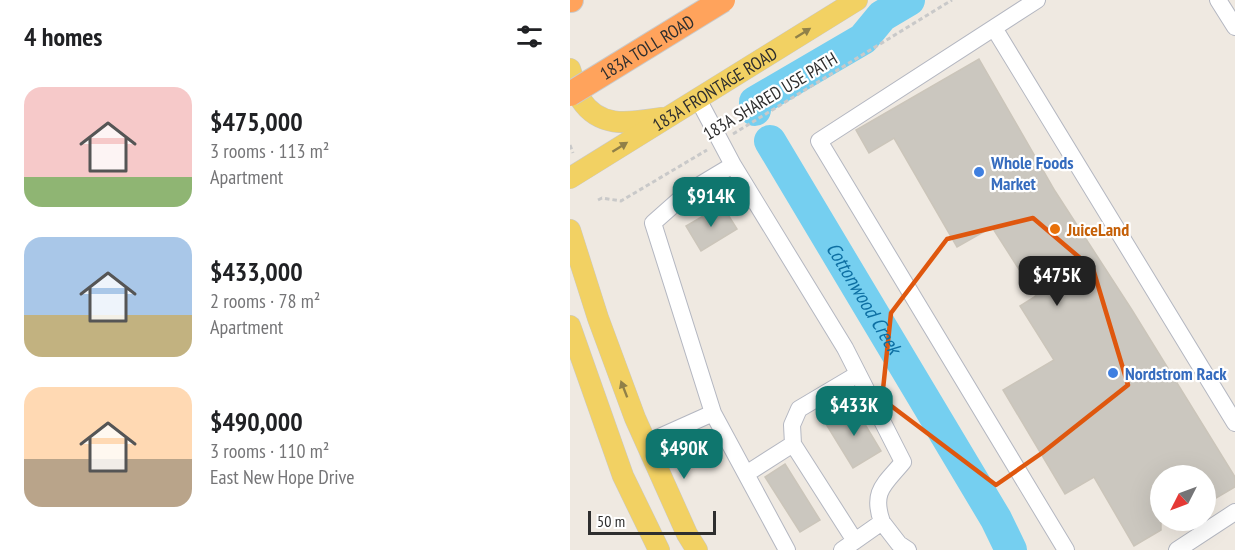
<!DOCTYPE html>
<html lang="en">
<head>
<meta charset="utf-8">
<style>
	body { margin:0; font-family:"PT Sans Narrow",sans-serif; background:#f6f6f6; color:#202124; height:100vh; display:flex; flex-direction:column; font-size:22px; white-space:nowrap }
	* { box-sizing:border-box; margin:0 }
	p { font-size:20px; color:#757577 }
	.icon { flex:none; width:33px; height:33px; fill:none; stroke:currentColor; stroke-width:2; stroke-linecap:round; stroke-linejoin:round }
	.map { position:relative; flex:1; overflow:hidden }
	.drawer { display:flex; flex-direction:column; background:#fff; width:570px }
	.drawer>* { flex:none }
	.needle { width:39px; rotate:228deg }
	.tools { position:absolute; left:580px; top:465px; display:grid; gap:12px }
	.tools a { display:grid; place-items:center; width:66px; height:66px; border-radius:50%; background:#fff; box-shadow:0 6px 24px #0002; font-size:30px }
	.scale { position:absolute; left:18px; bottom:15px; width:128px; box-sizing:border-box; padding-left:6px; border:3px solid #2e2e2e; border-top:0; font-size:16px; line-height:21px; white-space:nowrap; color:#2e2e2e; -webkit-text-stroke:4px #fff; paint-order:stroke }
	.price { position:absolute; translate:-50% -51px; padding:0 14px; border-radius:12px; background:#0f766e; color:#fff; font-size:20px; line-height:39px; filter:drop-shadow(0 2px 3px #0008) }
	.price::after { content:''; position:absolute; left:50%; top:36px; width:18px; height:14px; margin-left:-9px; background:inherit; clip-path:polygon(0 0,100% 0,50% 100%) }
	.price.current { background:#222; color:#fff }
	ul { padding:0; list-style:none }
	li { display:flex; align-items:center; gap:18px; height:150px; padding:0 24px }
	li span { display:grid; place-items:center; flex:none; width:168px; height:120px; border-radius:18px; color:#555 }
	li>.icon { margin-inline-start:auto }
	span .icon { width:72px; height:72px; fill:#fffc; stroke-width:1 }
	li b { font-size:26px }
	h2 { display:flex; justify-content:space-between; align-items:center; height:72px; padding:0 24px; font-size:26px }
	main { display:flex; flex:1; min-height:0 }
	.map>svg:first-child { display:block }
</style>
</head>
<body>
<main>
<section class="drawer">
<h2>4 homes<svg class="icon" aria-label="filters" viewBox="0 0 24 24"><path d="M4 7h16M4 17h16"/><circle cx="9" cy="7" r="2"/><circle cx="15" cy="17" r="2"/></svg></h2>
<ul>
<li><span style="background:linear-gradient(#f6c9c9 75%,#8fb573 0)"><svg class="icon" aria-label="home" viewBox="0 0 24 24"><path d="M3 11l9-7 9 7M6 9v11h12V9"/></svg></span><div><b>$475,000</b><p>3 rooms · 113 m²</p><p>Apartment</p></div></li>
<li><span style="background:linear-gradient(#a9c7e8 65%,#c2b280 0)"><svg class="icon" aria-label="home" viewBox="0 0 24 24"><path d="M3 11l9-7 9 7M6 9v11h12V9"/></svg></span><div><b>$433,000</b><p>2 rooms · 78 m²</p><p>Apartment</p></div></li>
<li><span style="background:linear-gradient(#ffd9b3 60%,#b9a48a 0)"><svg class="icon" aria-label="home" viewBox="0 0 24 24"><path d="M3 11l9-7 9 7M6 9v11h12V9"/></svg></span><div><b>$490,000</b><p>3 rooms · 110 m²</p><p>East New Hope Drive</p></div></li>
</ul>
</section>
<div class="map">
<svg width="665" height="550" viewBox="0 0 665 550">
	<rect width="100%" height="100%" fill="#efe9e1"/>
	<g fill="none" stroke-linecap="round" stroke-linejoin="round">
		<g stroke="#75cff0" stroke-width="32">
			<path d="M185,110V102L293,39L312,16L339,0"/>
			<path id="s1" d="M200,141L426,519L441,550"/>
		</g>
	</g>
	<path fill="#cbc7bf" stroke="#cbc5ba" stroke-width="1.5" d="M409,59L485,191L562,310L665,477V487L636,504V476H591V530L564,546L524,477L495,494L433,390L484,360L450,306L466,296L422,227L387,247L324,138L299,153L286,130Z
		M152,205L167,229L131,251L116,226Z
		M284,406L311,451L283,468L256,424Z
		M215,464L250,520L230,532L195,477Z"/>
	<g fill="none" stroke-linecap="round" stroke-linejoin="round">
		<defs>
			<path id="minor" d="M467,0L249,141L496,550
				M648,0L665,27
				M424,28L665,423
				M128,99L163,165
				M143,413L217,550
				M76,443L143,413L83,223L118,192L163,165L275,348L333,462C315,484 301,491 312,522L272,550
				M176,474L223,444
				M312,522L329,544L338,550
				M285,541L223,444L222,425L229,409L288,374
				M607,550L665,512"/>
			<g id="major">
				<path d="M0,69C3,78 6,91 11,100C31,130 62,122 92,118"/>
				<path id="s2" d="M0,178L287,0"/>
				<path d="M0,230L28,318L65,418L117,534L127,550"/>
				<path d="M0,326L53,476L89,550"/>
			</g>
			<path id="highway" d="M0,0H1"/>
		</defs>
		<use href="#minor" stroke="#b4b7c1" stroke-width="18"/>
		<use href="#major" stroke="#c9c9c9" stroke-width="22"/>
		<use href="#highway" stroke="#c9c9c9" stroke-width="26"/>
		<path stroke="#c9c9c9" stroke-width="3" stroke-dasharray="4.5 3" stroke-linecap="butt" d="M163,134L382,0
			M0,145L3,153
			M28,200L32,198L51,201L137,150"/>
		<use href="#minor" stroke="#fff" stroke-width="16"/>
		<use href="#major" stroke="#f2d163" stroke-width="21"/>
		<use href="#highway" stroke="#ffa35c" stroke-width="24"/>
		<defs>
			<g id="highway-bridge">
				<path id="s3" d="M0,94L153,0"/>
			</g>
		</defs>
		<use href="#highway-bridge" stroke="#c9c9c9" stroke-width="26" stroke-linecap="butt"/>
		<use href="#highway-bridge" stroke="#ffa35c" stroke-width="24"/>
	</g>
	<defs><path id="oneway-solid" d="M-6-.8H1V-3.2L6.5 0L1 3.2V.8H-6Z" transform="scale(1.5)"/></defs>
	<g fill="#908048">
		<use href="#oneway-solid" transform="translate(233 33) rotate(-32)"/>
		<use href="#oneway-solid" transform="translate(50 147) rotate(-32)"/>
		<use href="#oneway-solid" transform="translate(54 389) rotate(-111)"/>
	</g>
	<path fill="none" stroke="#df570e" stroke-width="4.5" stroke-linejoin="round" d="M463,218L523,269L558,385L472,453L426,485L312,399L321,313L377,239Z"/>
	<g fill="#3f7fe0" stroke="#fff" stroke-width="2">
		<circle cx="409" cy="172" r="6"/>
		<circle cx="543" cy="373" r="6"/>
	</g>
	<circle fill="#e8710a" stroke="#fff" stroke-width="2" cx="485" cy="229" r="6"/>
	<g text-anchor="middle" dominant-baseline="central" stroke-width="4.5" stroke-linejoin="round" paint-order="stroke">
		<g font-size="18" fill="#2e2e2e" stroke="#fff">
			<text stroke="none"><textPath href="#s3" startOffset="90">183A TOLL ROAD</textPath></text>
			<text stroke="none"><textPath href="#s2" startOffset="170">183A FRONTAGE ROAD</textPath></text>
			<text transform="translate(200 96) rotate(-31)">183A SHARED USE PATH</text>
		</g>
		<g font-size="18" font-weight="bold" fill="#366cbe" stroke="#fff" text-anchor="start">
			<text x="421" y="162">Whole Foods<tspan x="421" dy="21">Market</tspan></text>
			<text x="555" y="373">Nordstrom Rack</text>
		</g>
		<g font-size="18" font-weight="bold" fill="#c56008" stroke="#fff" text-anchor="start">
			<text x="497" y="229">JuiceLand</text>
		</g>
		<g font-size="20" font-style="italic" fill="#0d6fa3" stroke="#fff">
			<text stroke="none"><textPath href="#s1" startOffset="183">Cottonwood Creek</textPath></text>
		</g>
	</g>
</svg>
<div class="tools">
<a><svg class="needle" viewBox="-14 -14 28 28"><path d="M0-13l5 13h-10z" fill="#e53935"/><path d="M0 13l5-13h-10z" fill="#757577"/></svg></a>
</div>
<div class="scale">50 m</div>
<b class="price" style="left:141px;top:228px">$914K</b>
<b class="price current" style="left:487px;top:307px">$475K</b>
<b class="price" style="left:284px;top:437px">$433K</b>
<b class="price" style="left:114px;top:480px">$490K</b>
</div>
</main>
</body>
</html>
